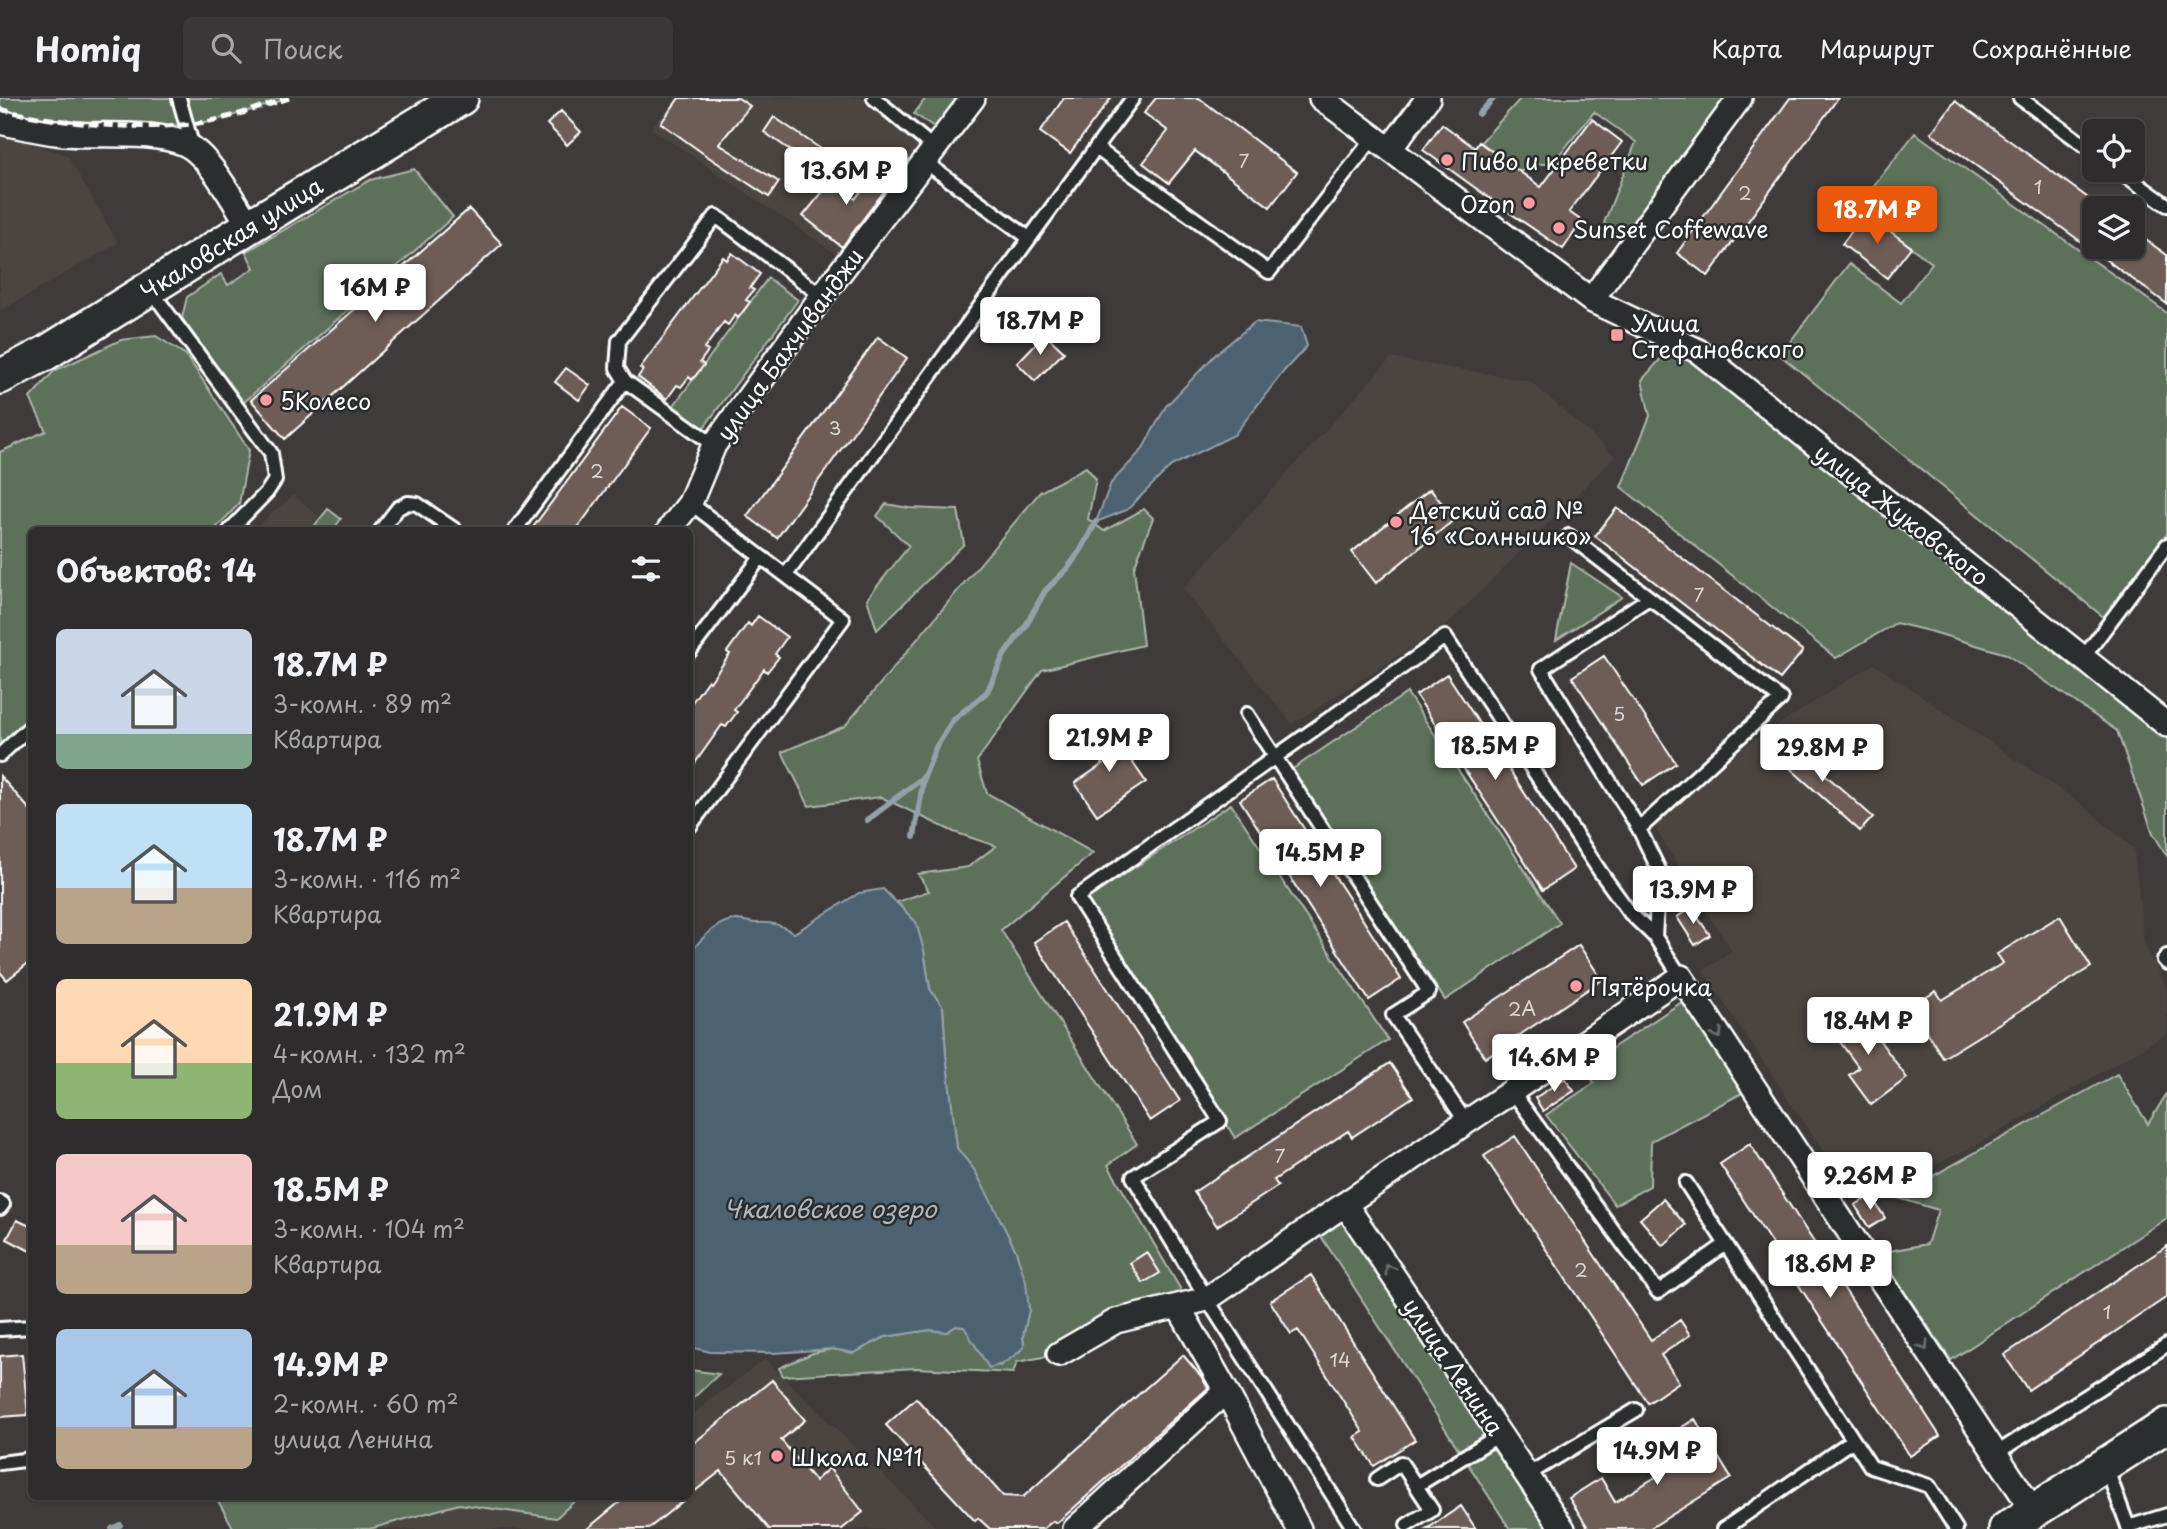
<!DOCTYPE html>
<html lang="ru">
<head>
<meta charset="utf-8">
<style>
	body { margin:0; font-family:"Playpen Sans",sans-serif; background:#3a3838; color:#f1f3f6; height:100vh; display:flex; flex-direction:column; font-size:26px; white-space:nowrap }
	* { box-sizing:border-box; margin:0 }
	p { font-size:23px; color:#a7a7a9 }
	.icon { flex:none; width:38px; height:38px; fill:none; stroke:currentColor; stroke-width:2; stroke-linecap:round; stroke-linejoin:round }
	.map { position:relative; flex:1; overflow:hidden }
	.sheet { position:absolute; left:28px; top:429px; width:665px; height:973px; display:flex; flex-direction:column; background:#2e2c2c; border-radius:10px; box-shadow:0 2px 5px #0004,0 0 0 2px #494848 }
	.sheet>* { flex:none }
	.fabs { position:absolute; left:2082px; top:21px; display:grid; gap:14px }
	.fabs a { display:grid; place-items:center; width:63px; height:63px; border-radius:10px; background:#2e2c2c; box-shadow:0 2px 5px #0004,0 0 0 2px #494848; font-size:35px }
	.price { position:absolute; translate:-50% -60px; padding:0 16px; border-radius:7px; background:#fff; color:#222; font-size:23px; line-height:46px; filter:drop-shadow(0 2px 4px #0008) }
	.price::after { content:''; position:absolute; left:50%; top:42px; width:21px; height:16px; margin-left:-10px; background:inherit; clip-path:polygon(0 0,100% 0,50% 100%) }
	.price.current { background:#ea580c; color:#fff }
	ul { padding:0; list-style:none }
	li { display:flex; align-items:center; gap:21px; height:175px; padding:0 28px }
	li span { display:grid; place-items:center; flex:none; width:196px; height:140px; border-radius:10px; color:#555 }
	li>.icon { margin-inline-start:auto }
	span .icon { width:84px; height:84px; fill:#fffc; stroke-width:1 }
	li b { font-size:30px }
	h2 { display:flex; justify-content:space-between; align-items:center; height:84px; padding:0 28px; font-size:30px }
	header { display:flex; align-items:center; gap:42px; box-sizing:border-box; height:98px; padding:0 35px; background:#2e2c2c; border-bottom:2px solid #494848 }
	header strong { font-size:33px }
	nav { display:flex; gap:38px; margin-inline-start:auto; font-size:24px }
	.search { width:490px; height:63px; background:#3a3838; display:flex; align-items:center; gap:18px; box-sizing:border-box; padding:0 24px; border-radius:10px; color:#a7a7a9; font-size:26px }
	.map>svg:first-child { display:block }
</style>
</head>
<body>
<header>
<strong>Homiq</strong>
<div class="search"><svg class="icon" aria-label="search" viewBox="0 0 24 24"><circle cx="10" cy="10" r="6"/><path d="M15 15l6 6"/></svg>Поиск</div>
<nav><a>Карта</a><a>Маршрут</a><a>Сохранённые</a></nav>
</header>
<div class="map">
<svg width="2167" height="1431" viewBox="0 0 2167 1431">
	<rect width="100%" height="100%" fill="#3e3b3a"/>
	<filter id="ink" filterUnits="userSpaceOnUse"><feTurbulence type="fractalNoise" baseFrequency=".0143" numOctaves="2"/><feDisplacementMap in="SourceGraphic" scale="14" xChannelSelector="R" yChannelSelector="G"/><feConvolveMatrix kernelMatrix="1 2 1 2 8 2 1 2 1" color-interpolation-filters="sRGB"/></filter>
	<g filter="url(#ink)">
		<path fill="#4c4542" d="M678,0H866L929,50L845,162L651,30Z
			M0,36L67,57L118,145L0,213Z
			M1391,260L1530,283L1615,358L1447,527L1292,626L1183,491Z
			M294,397L319,419L308,432H255L271,415Z
			M1874,566L2081,706L2134,751L2144,845L2167,891V936L1980,1045L1915,1077L1840,1079L1703,873L1732,853L1700,804L1654,728L1748,646Z
			M765,1261L938,1431H370L459,1406L556,1420L584,1398H690V1318Z"/>
		<path fill="#5b6f5a" stroke="#adb7ac" stroke-width="2" d="M0,0H289C261,9 234,19 205,24C144,34 60,26 0,11Z
			M926,0H967L936,30L914,16Z
			M1521,0H1732L1627,143L1604,125L1636,44L1594,14L1552,66H1534L1518,75L1481,44Z
			M1915,35L2167,215V436L2106,521L1780,257L1849,166L1901,205L1932,165L1857,109Z
			M414,71L453,119L243,305L182,220L187,199L221,176L228,187L254,170L246,154L370,82Z
			M768,180L798,202L702,332L672,310Z
			M156,238L186,257L249,352L239,406L214,432H32L31,631L0,658V354L46,333L30,300L54,273L121,242Z
			M1672,248L1694,257L2167,636V758L2153,735L2117,633L2006,556L1933,534L1896,525L1836,560L1621,389L1650,318L1642,282Z
			M1086,369L1096,381L1088,421L1104,433L1144,411L1153,420L1134,470L1143,547L1042,572L977,663L987,695L1093,755L1001,832L1137,1046L1108,1067L1181,1192L1142,1218L1059,1256L1017,1264L1013,1275L916,1270L783,1278L779,1270L813,1255L832,1251L854,1255L885,1239L930,1232L947,1234L955,1228L964,1229L1000,1268L1024,1249L1023,1238L1029,1212L1016,1153L975,1073L957,1050L946,957L943,909L930,891L924,853L916,825L897,804L929,793L918,776L968,769L996,748L954,734L881,699L809,708L782,654L845,628L1040,394Z
			M886,406L909,410L958,412L964,446L877,532L867,501L909,448L877,418Z
			M328,411L341,421L333,432H311Z
			M1571,465L1622,499L1556,542Z
			M1407,595L1560,825L1445,902L1291,672Z
			M1231,706L1388,942L1235,1040L1087,801Z
			M1685,902L1744,994L1651,1043L1650,1088L1615,1107L1546,1017L1594,985L1585,968Z
			M2117,976L2148,1026L2167,995V1120L1951,1262L1878,1155L1927,1146L1938,1112L1895,1099Z
			M1343,1119L1551,1431H1510L1319,1135Z
			M690,1272L719,1276L690,1303Z
			M219,1398H580L556,1420L459,1406L370,1431H234L217,1401Z"/>
		<path fill="#4e6271" stroke="#95a1aa" stroke-width="2" d="M1255,224L1301,229L1307,248L1284,273L1234,337L1171,368L1127,412L1096,424L1111,385L1142,352L1166,308L1216,256Z
			M883,791L916,824L924,853L930,891L943,909L946,957L957,1050L975,1073L991,1103L1016,1153L1026,1184L1029,1212L1023,1238L1024,1249C1014,1260 1003,1267 989,1270L964,1229L956,1228L947,1234L930,1232L885,1239L854,1255L832,1251L774,1255L710,1254L690,1249V854C702,841 716,823 735,822C742,821 750,825 757,825C773,824 781,827 794,835L859,795Z"/>
		<g fill="none" stroke-linecap="round" stroke-linejoin="round">
			<path stroke="#95a1aa" stroke-width="6" d="M1479,16L1494,0
				M867,722L924,679
				M914,739L924,679L936,649L953,622L987,594L1004,557L1025,529L1045,493L1067,471L1081,452L1096,424
				M112,1431L120,1427"/>
		</g>
		<path fill="#6e5d56" stroke="#fff" stroke-width="2" d="M679,0H738L750,8L719,46L779,84L769,99L704,56L661,25Z
			M1064,0H1111L1070,55L1040,34Z
			M1156,0H1199L1297,74L1270,109L1195,53L1169,85L1143,65L1168,33L1144,15Z
			M1790,0H1838L1708,178L1677,155Z
			M1955,3L2095,105V149H2133V133L2167,157V206L1931,35Z
			M561,13L581,34L567,47L547,26Z
			M774,19L843,66L819,72L764,34Z
			M1592,21L1622,44L1569,114L1582,123L1563,151L1510,115L1423,52L1442,26L1475,50L1479,44L1541,89Z
			M880,69L894,80L842,149L803,118L833,81L855,101Z
			M469,111L502,146L285,341L251,302Z
			M1866,115L1911,149L1887,180L1842,146Z
			M732,155L760,176L750,190L754,192L746,202L750,204L738,220L735,217L728,227L724,224L704,251L708,253L700,264L704,267L692,282L689,279L681,289L677,287L667,301L638,279L643,272L640,270L723,159L727,162Z
			M1045,236L1064,254L1035,283L1017,265Z
			M878,239L907,260L777,440L747,418Z
			M566,270L590,287L579,302L555,284Z
			M622,309L651,330L576,432H531Z
			M1430,391L1455,421L1376,485L1352,454Z
			M1617,410L1803,553L1780,581L1595,438Z
			M758,518L787,539L775,556L779,559L767,574L764,571L734,612L737,614L726,629L722,627L690,672V607L708,582L710,584L730,556L727,554L748,525L751,528Z
			M1604,558L1676,665L1643,687L1572,579Z
			M1447,576L1574,771L1543,792L1416,597Z
			M1108,629L1146,684L1097,717L1075,685L1103,666L1087,643Z
			M1783,639L1873,719L1860,733L1771,653Z
			M0,678L32,714V862L7,882L0,874Z
			M1272,681L1401,881L1369,902L1240,702Z
			M1691,810L1710,837L1695,847L1677,819Z
			M2060,818L2091,869L1943,960L1911,909L1936,893L1942,902L2003,865L1997,856Z
			M1064,824L1180,1003L1150,1023L1034,844Z
			M1579,847L1602,882L1485,960L1462,924Z
			M1856,910L1907,980L1871,1007L1849,977L1859,970L1829,929Z
			M1390,965L1413,999L1352,1039L1348,1033L1274,1082L1278,1088L1217,1128L1194,1094Z
			M1565,980L1574,993L1543,1013L1535,1000Z
			M1515,1038L1651,1242L1680,1222L1690,1237L1661,1257L1679,1284L1648,1305L1484,1058Z
			M1750,1046L1940,1338L1910,1358L1720,1066Z
			M1871,1098L1885,1120L1869,1130L1855,1107Z
			M1663,1101L1686,1127L1663,1148L1640,1121Z
			M17,1122L32,1129V1154L7,1141Z
			M2167,1148V1199L2028,1292L2004,1257Z
			M1147,1154L1160,1175L1143,1185L1130,1165Z
			M1311,1177L1415,1342L1374,1368L1355,1339L1363,1334L1298,1232L1291,1236L1270,1203Z
			M22,1256L28,1317L0,1319V1258Z
			M1183,1257L1201,1278L1208,1290L1057,1425L1053,1423L1043,1431H990L978,1420L975,1423L886,1327L916,1300L1003,1398L1023,1399Z
			M772,1282L805,1322L781,1342L815,1383L829,1370L863,1414L842,1431H769L721,1373L690,1397V1348Z
			M1695,1321L1731,1380L1649,1431H1589L1569,1400L1601,1380L1615,1404L1678,1365L1663,1341Z
			M627,1398H689L648,1431H587Z
			M1461,1408L1476,1431H1427Z"/>
		<g fill="none" stroke-linecap="round" stroke-linejoin="round">
			<defs>
				<path id="lane" d="M179,0L193,50
					M874,0L935,51
					M2020,0L2095,55
					M1096,50L1269,174L1374,39
					M925,64L1029,140
					M2118,72L2167,107
					M150,191L271,355L275,382L267,394L230,432
					M714,347L625,283L617,270L619,243L716,118L822,198
					M381,432L398,410L408,405L417,406L455,432
					M515,432L625,283
					M1569,438L1781,601L1639,731
					M786,477C902,318 1015,157 1133,0
					M1649,500L1541,571L1639,731L1659,772L1655,839
					M690,553L761,459
					M2083,560L2167,447
					M1247,616L1429,894L1393,917L1466,1024
					M0,657L32,627
					M690,728L843,521L690,405
					M2167,858L2164,862L2167,865
					M1512,993L1658,1194L1726,1146
					M1686,1085L1871,1369L1929,1388L1956,1431
					M0,1104L3,1106L0,1110
					M0,1231L32,1229
					M1995,1356L2167,1247
					M0,1365L32,1361
					M2106,1369L2129,1431
					M1527,1377L1636,1312
					M1377,1381L1401,1365L1432,1412L1407,1427
					M1416,1388L1501,1336
					M2128,1429L2167,1417
					M1354,1431L1207,1201L1133,1079L1220,1023L1077,799L1445,539L1601,775L1630,815L1655,839L1681,879
					M1724,1431L1853,1342"/>
				<path id="street" d="M1321,0L1591,202L1698,253L2167,627
					M0,24C21,29 43,34 64,36C97,39 166,31 192,50C215,67 233,104 250,128
					M1390,51L1428,0
					M1591,202L1740,0
					M669,432L690,405L714,347L822,198L973,0
					M1345,1106L1563,1431
					M1178,1208L1226,1293L1299,1431
					M1059,1256L1116,1223L1207,1201L1345,1106L1681,879L2034,1414
					M1075,1431L1226,1293"/>
				<path id="secondary" d="M0,279L46,255L250,128L461,0
					M2006,1431L2167,1327"/>
			</defs>
			<use href="#lane" stroke="#fff" stroke-width="18"/>
			<use href="#street" stroke="#fff" stroke-width="28"/>
			<use href="#secondary" stroke="#fff" stroke-width="38"/>
			<use href="#lane" stroke="#2a2d2e" stroke-width="12"/>
			<use href="#street" stroke="#2a2d2e" stroke-width="23"/>
			<use href="#secondary" stroke="#2a2d2e" stroke-width="33"/>
			<path stroke="#fff" stroke-width="5" stroke-dasharray="10 5" stroke-linecap="butt" d="M0,11C60,26 144,34 205,24C234,19 261,9 289,0"/>
		</g>
		<defs><path id="oneway-chevron" d="M-2-3.5L2.5 0L-2 3.5" fill="none" stroke-width="1.6" stroke-linecap="round" stroke-linejoin="round" transform="scale(1.75)"/></defs>
		<g stroke="#6a6c6d">
			<use href="#oneway-chevron" transform="translate(1718 936) rotate(57)"/>
			<use href="#oneway-chevron" transform="translate(1389 1171) rotate(-124)"/>
			<use href="#oneway-chevron" transform="translate(1924 1248) rotate(57)"/>
		</g>
	</g>
	<g fill="#ff9aa2" stroke="#2a2d2e" stroke-width="2.5">
		<circle cx="1447" cy="62" r="7"/>
		<circle cx="1529" cy="105" r="7"/>
		<circle cx="1559" cy="130" r="7"/>
		<rect x="1610" y="230" width="14" height="14" rx="3.5"/>
		<circle cx="266" cy="302" r="7"/>
		<circle cx="1396" cy="424" r="7"/>
		<circle cx="1576" cy="888" r="7"/>
		<circle cx="777" cy="1358" r="7"/>
	</g>
	<g text-anchor="middle" dominant-baseline="central" stroke-width="5" stroke-linejoin="round" paint-order="stroke">
		<g font-size="19" fill="#dbd6d5">
			<text x="1244" y="62">7</text>
			<text x="2038" y="88">1</text>
			<text x="1745" y="94">2</text>
			<text x="835" y="329">3</text>
			<text x="597" y="372">2</text>
			<text x="1699" y="496">7</text>
			<text x="1619" y="615">5</text>
			<text x="1522" y="910">2А</text>
			<text x="1280" y="1057">7</text>
			<text x="1581" y="1171">2</text>
			<text x="2107" y="1213">1</text>
			<text x="1340" y="1261">14</text>
			<text x="743" y="1359">5 к1</text>
		</g>
		<g font-size="23" fill="#fff" stroke="#2a2d2e" text-anchor="start">
			<text x="1461" y="62">Пиво и креветки</text>
			<text x="1515" y="105" text-anchor="end">Ozon</text>
			<text x="1573" y="130">Sunset Coffewave</text>
			<text x="1631" y="224">Улица<tspan x="1631" dy="26">Стефановского</tspan></text>
			<text x="280" y="302">5Колесо</text>
			<text x="1410" y="411">Детский сад №<tspan x="1410" dy="26">16 «Солнышко»</tspan></text>
			<text x="1590" y="888">Пятёрочка</text>
			<text x="791" y="1358">Школа №11</text>
		</g>
		<g font-size="23" fill="#fff" stroke="#2a2d2e">
			<text transform="translate(231 140) rotate(-32)">Чкаловская улица</text>
			<text transform="translate(789 246) rotate(-54)">улица Бахчиванджи</text>
			<text transform="translate(1902 416) rotate(38)">улица Жуковского</text>
			<text transform="translate(1454 1268) rotate(56)">улица Ленина</text>
		</g>
		<g font-size="24" font-style="italic" fill="#afb8bf" stroke="#2a2d2e">
			<text x="830" y="1110">Чкаловское озеро</text>
		</g>
	</g>
</svg>
<div class="fabs">
<a><svg class="icon" aria-label="locate" viewBox="0 0 24 24"><circle cx="12" cy="12" r="6"/><path d="M12 2v4M12 18v4M2 12h4M18 12h4"/></svg></a>
<a><svg class="icon" aria-label="layers" viewBox="0 0 24 24"><path d="M12 4l9 5-9 5-9-5zM3 14l9 5 9-5"/></svg></a>
</div>
<b class="price" style="left:846px;top:109px">13.6M ₽</b>
<b class="price current" style="left:1877px;top:148px">18.7M ₽</b>
<b class="price" style="left:375px;top:226px">16M ₽</b>
<b class="price" style="left:1040px;top:259px">18.7M ₽</b>
<b class="price" style="left:1109px;top:676px">21.9M ₽</b>
<b class="price" style="left:1495px;top:684px">18.5M ₽</b>
<b class="price" style="left:1822px;top:686px">29.8M ₽</b>
<b class="price" style="left:1320px;top:791px">14.5M ₽</b>
<b class="price" style="left:1693px;top:828px">13.9M ₽</b>
<b class="price" style="left:1868px;top:959px">18.4M ₽</b>
<b class="price" style="left:1554px;top:996px">14.6M ₽</b>
<b class="price" style="left:1870px;top:1114px">9.26M ₽</b>
<b class="price" style="left:1830px;top:1202px">18.6M ₽</b>
<b class="price" style="left:1657px;top:1389px">14.9M ₽</b>
<section class="sheet">
<h2>Объектов: 14<svg class="icon" aria-label="filters" viewBox="0 0 24 24"><path d="M4 7h16M4 17h16"/><circle cx="9" cy="7" r="2"/><circle cx="15" cy="17" r="2"/></svg></h2>
<ul>
<li><span style="background:linear-gradient(#c9d6e8 75%,#7fa58c 0)"><svg class="icon" aria-label="home" viewBox="0 0 24 24"><path d="M3 11l9-7 9 7M6 9v11h12V9"/></svg></span><div><b>18.7M ₽</b><p>3-комн. · 89 m²</p><p>Квартира</p></div></li>
<li><span style="background:linear-gradient(#bfe0f5 60%,#b9a48a 0)"><svg class="icon" aria-label="home" viewBox="0 0 24 24"><path d="M3 11l9-7 9 7M6 9v11h12V9"/></svg></span><div><b>18.7M ₽</b><p>3-комн. · 116 m²</p><p>Квартира</p></div></li>
<li><span style="background:linear-gradient(#ffd9b3 60%,#8fb573 0)"><svg class="icon" aria-label="home" viewBox="0 0 24 24"><path d="M3 11l9-7 9 7M6 9v11h12V9"/></svg></span><div><b>21.9M ₽</b><p>4-комн. · 132 m²</p><p>Дом</p></div></li>
<li><span style="background:linear-gradient(#f6c9c9 65%,#b9a48a 0)"><svg class="icon" aria-label="home" viewBox="0 0 24 24"><path d="M3 11l9-7 9 7M6 9v11h12V9"/></svg></span><div><b>18.5M ₽</b><p>3-комн. · 104 m²</p><p>Квартира</p></div></li>
<li><span style="background:linear-gradient(#a9c7e8 70%,#b9a48a 0)"><svg class="icon" aria-label="home" viewBox="0 0 24 24"><path d="M3 11l9-7 9 7M6 9v11h12V9"/></svg></span><div><b>14.9M ₽</b><p>2-комн. · 60 m²</p><p>улица Ленина</p></div></li>
</ul>
</section>
</div>
</body>
</html>
